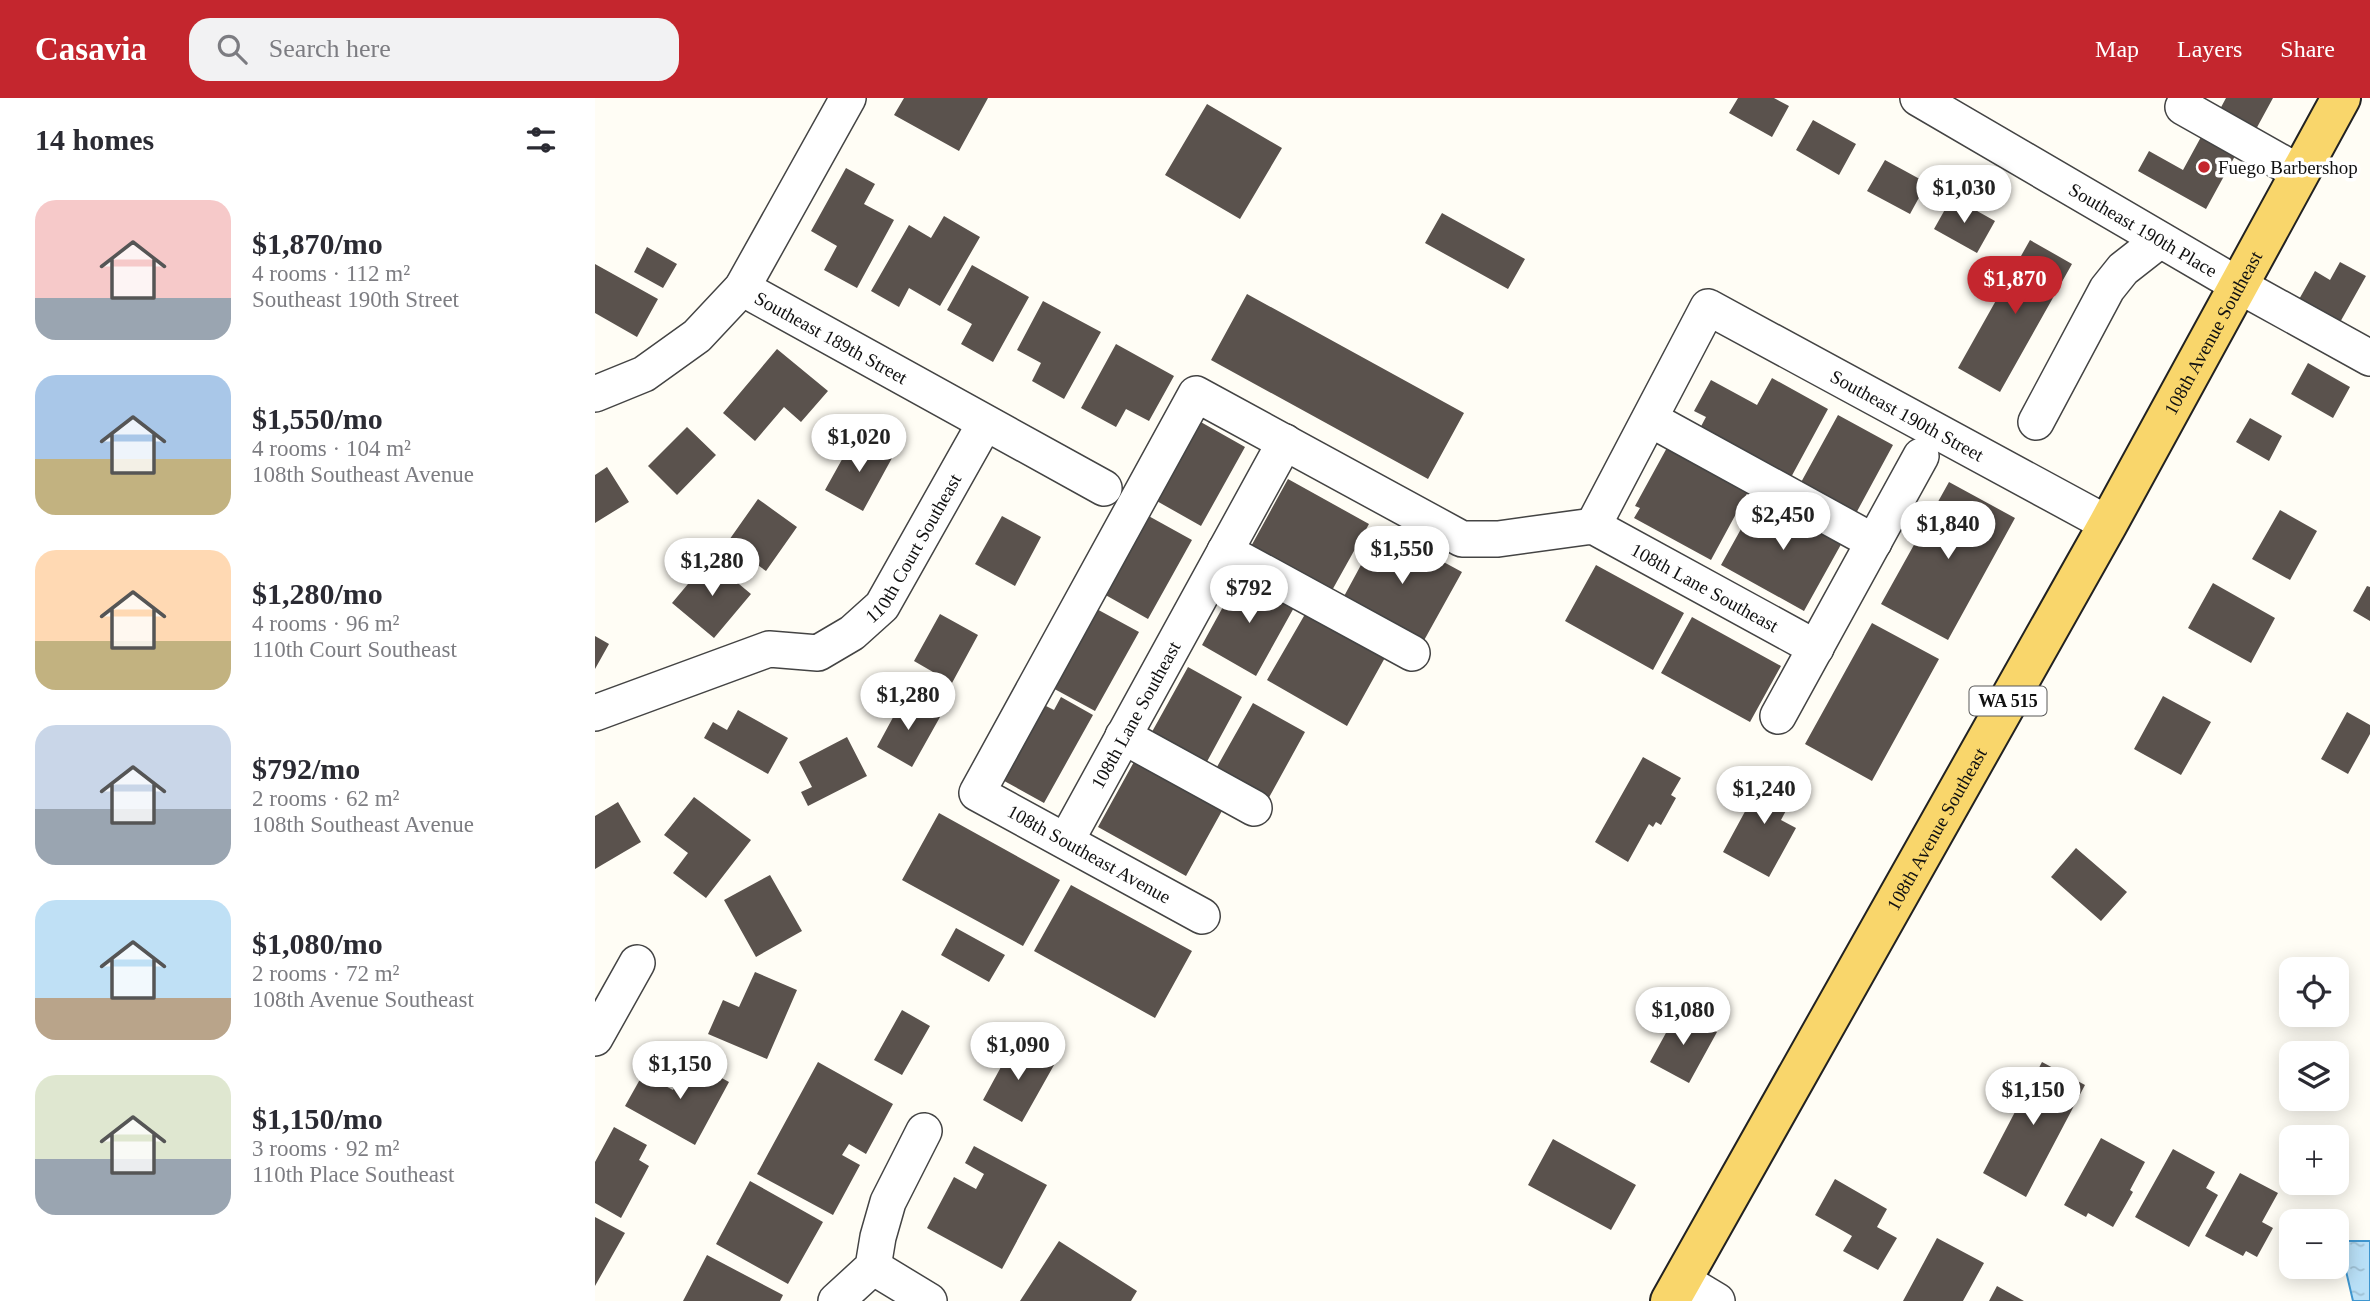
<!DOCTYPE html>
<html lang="en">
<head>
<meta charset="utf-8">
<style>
	body { margin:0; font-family:"Times New Roman",serif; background:#f2f2f3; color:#2b2b33; height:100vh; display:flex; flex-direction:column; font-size:26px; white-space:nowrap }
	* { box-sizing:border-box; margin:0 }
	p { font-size:23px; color:#7c7c81 }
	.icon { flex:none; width:38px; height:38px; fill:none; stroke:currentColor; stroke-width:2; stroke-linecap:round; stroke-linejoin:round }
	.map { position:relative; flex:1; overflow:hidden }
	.drawer { display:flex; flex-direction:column; background:#fff; width:595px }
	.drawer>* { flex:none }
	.buttons { position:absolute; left:1684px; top:859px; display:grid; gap:14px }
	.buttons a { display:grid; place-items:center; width:70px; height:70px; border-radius:14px; background:#fff; box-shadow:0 4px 18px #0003; font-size:35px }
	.price { position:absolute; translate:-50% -60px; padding:0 16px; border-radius:24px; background:#fff; color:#222; font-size:23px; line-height:46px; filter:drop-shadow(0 2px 4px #0008) }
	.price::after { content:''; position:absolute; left:50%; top:42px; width:21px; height:16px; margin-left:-10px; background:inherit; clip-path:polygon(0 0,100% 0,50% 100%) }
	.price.selected { background:#c4262e; color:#fff }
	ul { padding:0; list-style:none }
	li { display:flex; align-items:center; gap:21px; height:175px; padding:0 35px }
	li span { display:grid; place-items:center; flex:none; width:196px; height:140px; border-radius:21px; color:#555 }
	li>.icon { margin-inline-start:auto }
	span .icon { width:84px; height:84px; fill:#fffc; stroke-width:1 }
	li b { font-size:30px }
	h2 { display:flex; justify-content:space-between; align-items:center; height:84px; padding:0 35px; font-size:30px }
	header { display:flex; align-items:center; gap:42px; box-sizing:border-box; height:98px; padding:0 35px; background:#c4262e; color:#fff }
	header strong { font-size:33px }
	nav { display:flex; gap:38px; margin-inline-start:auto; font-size:24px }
	.search { width:490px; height:63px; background:#f2f2f3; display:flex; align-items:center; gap:18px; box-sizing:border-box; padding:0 24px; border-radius:21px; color:#7c7c81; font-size:26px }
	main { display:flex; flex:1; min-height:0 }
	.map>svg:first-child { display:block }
</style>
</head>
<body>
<header>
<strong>Casavia</strong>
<div class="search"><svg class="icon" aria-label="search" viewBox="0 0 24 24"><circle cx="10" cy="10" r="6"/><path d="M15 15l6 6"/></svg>Search here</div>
<nav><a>Map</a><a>Layers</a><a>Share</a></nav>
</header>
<main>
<section class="drawer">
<h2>14 homes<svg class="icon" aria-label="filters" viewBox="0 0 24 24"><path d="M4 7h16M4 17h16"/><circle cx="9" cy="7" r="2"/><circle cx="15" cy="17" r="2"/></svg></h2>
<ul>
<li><span style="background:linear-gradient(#f6c9c9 70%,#9aa5b1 0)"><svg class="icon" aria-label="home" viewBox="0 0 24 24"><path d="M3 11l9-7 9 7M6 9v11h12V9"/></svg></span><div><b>$1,870/mo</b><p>4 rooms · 112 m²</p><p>Southeast 190th Street</p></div></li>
<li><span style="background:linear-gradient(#a9c7e8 60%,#c2b280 0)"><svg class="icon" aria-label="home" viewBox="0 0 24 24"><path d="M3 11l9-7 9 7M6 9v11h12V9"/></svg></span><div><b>$1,550/mo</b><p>4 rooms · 104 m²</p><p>108th Southeast Avenue</p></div></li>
<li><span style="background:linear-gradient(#ffd9b3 65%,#c2b280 0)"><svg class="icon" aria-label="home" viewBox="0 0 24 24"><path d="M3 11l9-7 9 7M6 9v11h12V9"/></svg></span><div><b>$1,280/mo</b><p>4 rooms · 96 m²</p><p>110th Court Southeast</p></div></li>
<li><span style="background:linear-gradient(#c9d6e8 60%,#9aa5b1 0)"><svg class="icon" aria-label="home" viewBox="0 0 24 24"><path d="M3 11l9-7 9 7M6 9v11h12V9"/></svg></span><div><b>$792/mo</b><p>2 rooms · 62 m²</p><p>108th Southeast Avenue</p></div></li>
<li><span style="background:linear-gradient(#bfe0f5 70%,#b9a48a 0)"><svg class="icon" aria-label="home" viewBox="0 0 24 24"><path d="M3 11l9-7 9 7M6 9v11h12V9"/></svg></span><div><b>$1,080/mo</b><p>2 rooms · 72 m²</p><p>108th Avenue Southeast</p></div></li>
<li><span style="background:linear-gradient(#dfe7d0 60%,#9aa5b1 0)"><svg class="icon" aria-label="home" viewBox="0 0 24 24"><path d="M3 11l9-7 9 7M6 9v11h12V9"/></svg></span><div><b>$1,150/mo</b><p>3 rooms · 92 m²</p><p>110th Place Southeast</p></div></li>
</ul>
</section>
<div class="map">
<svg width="1775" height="1203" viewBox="0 0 1775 1203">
	<defs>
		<pattern id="water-ripples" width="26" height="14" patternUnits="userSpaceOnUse" patternTransform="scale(1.75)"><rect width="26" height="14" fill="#b9e0f7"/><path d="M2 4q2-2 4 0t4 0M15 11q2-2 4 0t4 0" fill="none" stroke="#9ebfd3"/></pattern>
	</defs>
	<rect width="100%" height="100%" fill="#fffdf5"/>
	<path fill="url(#water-ripples)" stroke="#3f96cf" stroke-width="2" d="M1744,1143H1775V1203H1758Z"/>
	<path fill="#5a524d" d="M309,0H393L364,53L299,17Z
		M1143,0H1179L1194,8L1177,39L1134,15Z
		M1631,0H1678L1660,33L1624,13Z
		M612,6L687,50L645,121L570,77Z
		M1218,22L1261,46L1244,77L1201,52Z
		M1606,39L1640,58L1611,111L1543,73L1554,53L1588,72Z
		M1290,62L1332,85L1315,116L1272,93Z
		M251,70L280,86L269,106L299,122L262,190L229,172L242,148L216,133Z
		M1357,99L1400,123L1382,155L1339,131Z
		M847,115L930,161L913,191L830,145Z
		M349,118L385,139L345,208L314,190L304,209L276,193L314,127L336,140Z
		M1435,142L1477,166L1405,294L1363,270Z
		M52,149L82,166L68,190L39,174Z
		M1745,164L1771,178L1739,235L1698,212L1720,173L1735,182Z
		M0,166L63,201L42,239L0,215Z
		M377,167L434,199L398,264L366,246L377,226L352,212Z
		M652,196L869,315L833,381L616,262Z
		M448,203L506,234L469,301L437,283L446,265L422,252Z
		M521,246L579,278L554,323L531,311L521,329L486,310Z
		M182,251L233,293L206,324L189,309L160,343L128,315Z
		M1713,265L1755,289L1738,320L1696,296Z
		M1177,280L1233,311L1194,383L1103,334L1111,319L1099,313L1116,282L1162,307Z
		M1243,317L1298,347L1259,419L1204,388Z
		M1655,320L1687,338L1674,363L1641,344Z
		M604,323L650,349L606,428L560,402Z
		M92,329L121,357L82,397L53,368Z
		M260,338L297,360L268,413L230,392Z
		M1074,346L1155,390L1116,462L1039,420L1045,410L1040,408Z
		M12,369L34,404L0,425V377Z
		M693,381L774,426L735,496L654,452Z
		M1354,384L1420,420L1353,542L1286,506Z
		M1166,395L1249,441L1209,513L1126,467Z
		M163,401L202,429L171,473L132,445Z
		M1685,412L1722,433L1695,482L1657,461Z
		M550,416L597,442L553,521L507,495Z
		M407,418L446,439L420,488L380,466Z
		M786,430L867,474L827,546L747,502Z
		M114,461L156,496L119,540L77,505Z
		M1001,467L1089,515L1058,572L970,523Z
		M646,476L701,506L661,578L607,547Z
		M1618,485L1680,520L1656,565L1593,530Z
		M1772,488L1775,489V523L1758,513Z
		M498,509L544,534L500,613L454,588Z
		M713,511L792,556L752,628L672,582Z
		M345,516L383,537L357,585L319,563Z
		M1097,519L1186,568L1155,624L1066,575Z
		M1277,525L1344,561L1277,683L1210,646Z
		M0,538L14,546L0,571Z
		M593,569L647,599L608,671L553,641Z
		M1568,598L1616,624L1586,677L1539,651Z
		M309,599L345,619L317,669L282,649Z
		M466,599L498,617L449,705L402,679L443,604L459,612Z
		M658,605L710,634L671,705L618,676Z
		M143,612L193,640L173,676L109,640L118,624L132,632Z
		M1752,614L1775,627V636L1753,676L1726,661Z
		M252,639L272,678L213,708L206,694L217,689L204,664Z
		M1048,659L1086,680L1076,697L1081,700L1066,727L1061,724L1058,729L1054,726L1033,764L1000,744Z
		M540,662L628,711L591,778L503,729Z
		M1172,673L1203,690L1186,722L1201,730L1174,779L1128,754Z
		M99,699L156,742L111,800L78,775L93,755L69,737Z
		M23,704L46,744L0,771V718Z
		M344,715L465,782L428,848L307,782Z
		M1481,750L1532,794L1506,823L1456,779Z
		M175,777L207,833L161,859L129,802Z
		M476,787L597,853L560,920L439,853Z
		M361,830L410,857L394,884L346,857Z
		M160,874L202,892L172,961L113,936L128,902L144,909Z
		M307,912L335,928L307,977L279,962Z
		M1083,913L1122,934L1094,985L1055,964Z
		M419,945L459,967L427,1024L388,1002Z
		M94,962L134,984L100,1047L30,1008L48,976L78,992Z
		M223,964L298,1006L271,1056L254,1046L247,1057L265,1067L238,1117L162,1076Z
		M1447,964L1490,987L1431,1099L1388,1075L1421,1012L1407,1005L1419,983L1433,991Z
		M19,1029L52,1047L44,1062L54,1068L26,1120L0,1105V1064Z
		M1506,1040L1550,1064L1535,1092L1538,1094L1518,1129L1493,1115L1491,1119L1469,1107Z
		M958,1041L1041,1087L1016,1132L933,1087Z
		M379,1048L452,1087L407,1171L332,1130L359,1079L381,1091L389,1076L370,1065Z
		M1578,1051L1620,1074L1611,1090L1623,1097L1594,1149L1540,1119Z
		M1645,1075L1683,1095L1667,1124L1678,1130L1662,1159L1651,1153L1648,1158L1610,1138Z
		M1240,1081L1292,1111L1282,1129L1302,1140L1283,1172L1248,1153L1257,1138L1220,1117Z
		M155,1083L228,1124L193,1186L121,1146Z
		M0,1119L30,1135L0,1188Z
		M1342,1140L1389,1165L1368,1203H1308Z
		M464,1143L542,1193L536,1203H425Z
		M112,1157L188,1197L185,1203H88Z
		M1402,1188L1429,1203H1394Z"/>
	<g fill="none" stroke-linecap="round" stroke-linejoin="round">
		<defs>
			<g id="minor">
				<path id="s1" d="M1323,0L1643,187L1775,260"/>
				<path d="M1588,9L1705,75"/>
				<path id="s2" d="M147,190L509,390"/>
				<path d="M0,296L49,276L102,238L147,190L253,0"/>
				<path d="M1055,321L1279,444"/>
				<path d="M1441,324L1512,191L1528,171L1565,142"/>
				<path id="s3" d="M998,428L1113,209L1513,426"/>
				<path d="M630,453L817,555"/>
				<path id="s4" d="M0,615L174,551L223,555L257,535L287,508L390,325"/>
				<path d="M1183,618L1326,358"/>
				<path d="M528,638L659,710"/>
				<path id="s5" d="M471,743L690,344"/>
				<path id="s6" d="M607,818L382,695L601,296L867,441H903L998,428L1221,550"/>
				<path d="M0,940L42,865"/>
				<path d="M278,1169L334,1203"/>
				<path d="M1087,1182L1122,1203"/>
				<path d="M241,1203L278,1169L283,1139L293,1104L329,1033"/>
			</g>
			<g id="major">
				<path id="s7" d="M1075,1203L1513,426L1746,0"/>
			</g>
		</defs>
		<use href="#minor" stroke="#444" stroke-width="38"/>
		<use href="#major" stroke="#222" stroke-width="42"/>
		<use href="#minor" stroke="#fff" stroke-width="35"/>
		<use href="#major" stroke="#f9d66b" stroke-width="38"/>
	</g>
	<circle fill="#c4262e" stroke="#fff" stroke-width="2.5" cx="1609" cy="69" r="7"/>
	<g text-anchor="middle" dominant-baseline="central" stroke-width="7" stroke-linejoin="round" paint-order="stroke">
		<rect fill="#fff" stroke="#585858" stroke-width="2" x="1374.5" y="588.5" width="77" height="29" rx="5"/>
		<g font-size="18" font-weight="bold" fill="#111">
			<text x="1413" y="603">WA 515</text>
		</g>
		<g font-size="19" fill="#111" stroke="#fff" text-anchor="start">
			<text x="1623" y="69">Fuego Barbershop</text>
		</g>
		<g font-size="19" fill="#111" stroke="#fff">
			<text stroke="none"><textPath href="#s1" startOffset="261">Southeast 190th Place</textPath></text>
			<text stroke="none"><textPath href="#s7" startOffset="1110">108th Avenue Southeast</textPath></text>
			<text stroke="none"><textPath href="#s2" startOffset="102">Southeast 189th Street</textPath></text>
			<text stroke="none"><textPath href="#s3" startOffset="474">Southeast 190th Street</textPath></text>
			<text stroke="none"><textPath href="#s4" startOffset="380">110th Court Southeast</textPath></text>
			<text stroke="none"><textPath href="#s6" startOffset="1274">108th Lane Southeast</textPath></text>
			<text stroke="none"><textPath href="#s5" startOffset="144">108th Lane Southeast</textPath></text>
			<text stroke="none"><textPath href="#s7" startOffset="542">108th Avenue Southeast</textPath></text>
			<text transform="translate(494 756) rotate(29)">108th Southeast Avenue</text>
		</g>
	</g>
</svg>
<div class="buttons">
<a><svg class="icon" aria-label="locate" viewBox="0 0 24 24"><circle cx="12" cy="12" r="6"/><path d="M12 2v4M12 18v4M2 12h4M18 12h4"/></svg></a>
<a><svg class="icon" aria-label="layers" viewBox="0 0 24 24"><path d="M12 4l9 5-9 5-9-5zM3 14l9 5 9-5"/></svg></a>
<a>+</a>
<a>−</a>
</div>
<b class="price" style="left:1369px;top:127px">$1,030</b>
<b class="price selected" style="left:1420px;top:218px">$1,870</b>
<b class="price" style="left:264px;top:376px">$1,020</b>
<b class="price" style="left:1188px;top:454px">$2,450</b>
<b class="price" style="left:1353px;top:463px">$1,840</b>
<b class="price" style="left:807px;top:488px">$1,550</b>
<b class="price" style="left:117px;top:500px">$1,280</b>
<b class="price" style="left:654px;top:527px">$792</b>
<b class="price" style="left:313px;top:634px">$1,280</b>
<b class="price" style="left:1169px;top:728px">$1,240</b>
<b class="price" style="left:1088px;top:949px">$1,080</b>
<b class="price" style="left:423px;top:984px">$1,090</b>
<b class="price" style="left:85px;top:1003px">$1,150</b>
<b class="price" style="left:1438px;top:1029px">$1,150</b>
</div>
</main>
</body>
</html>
